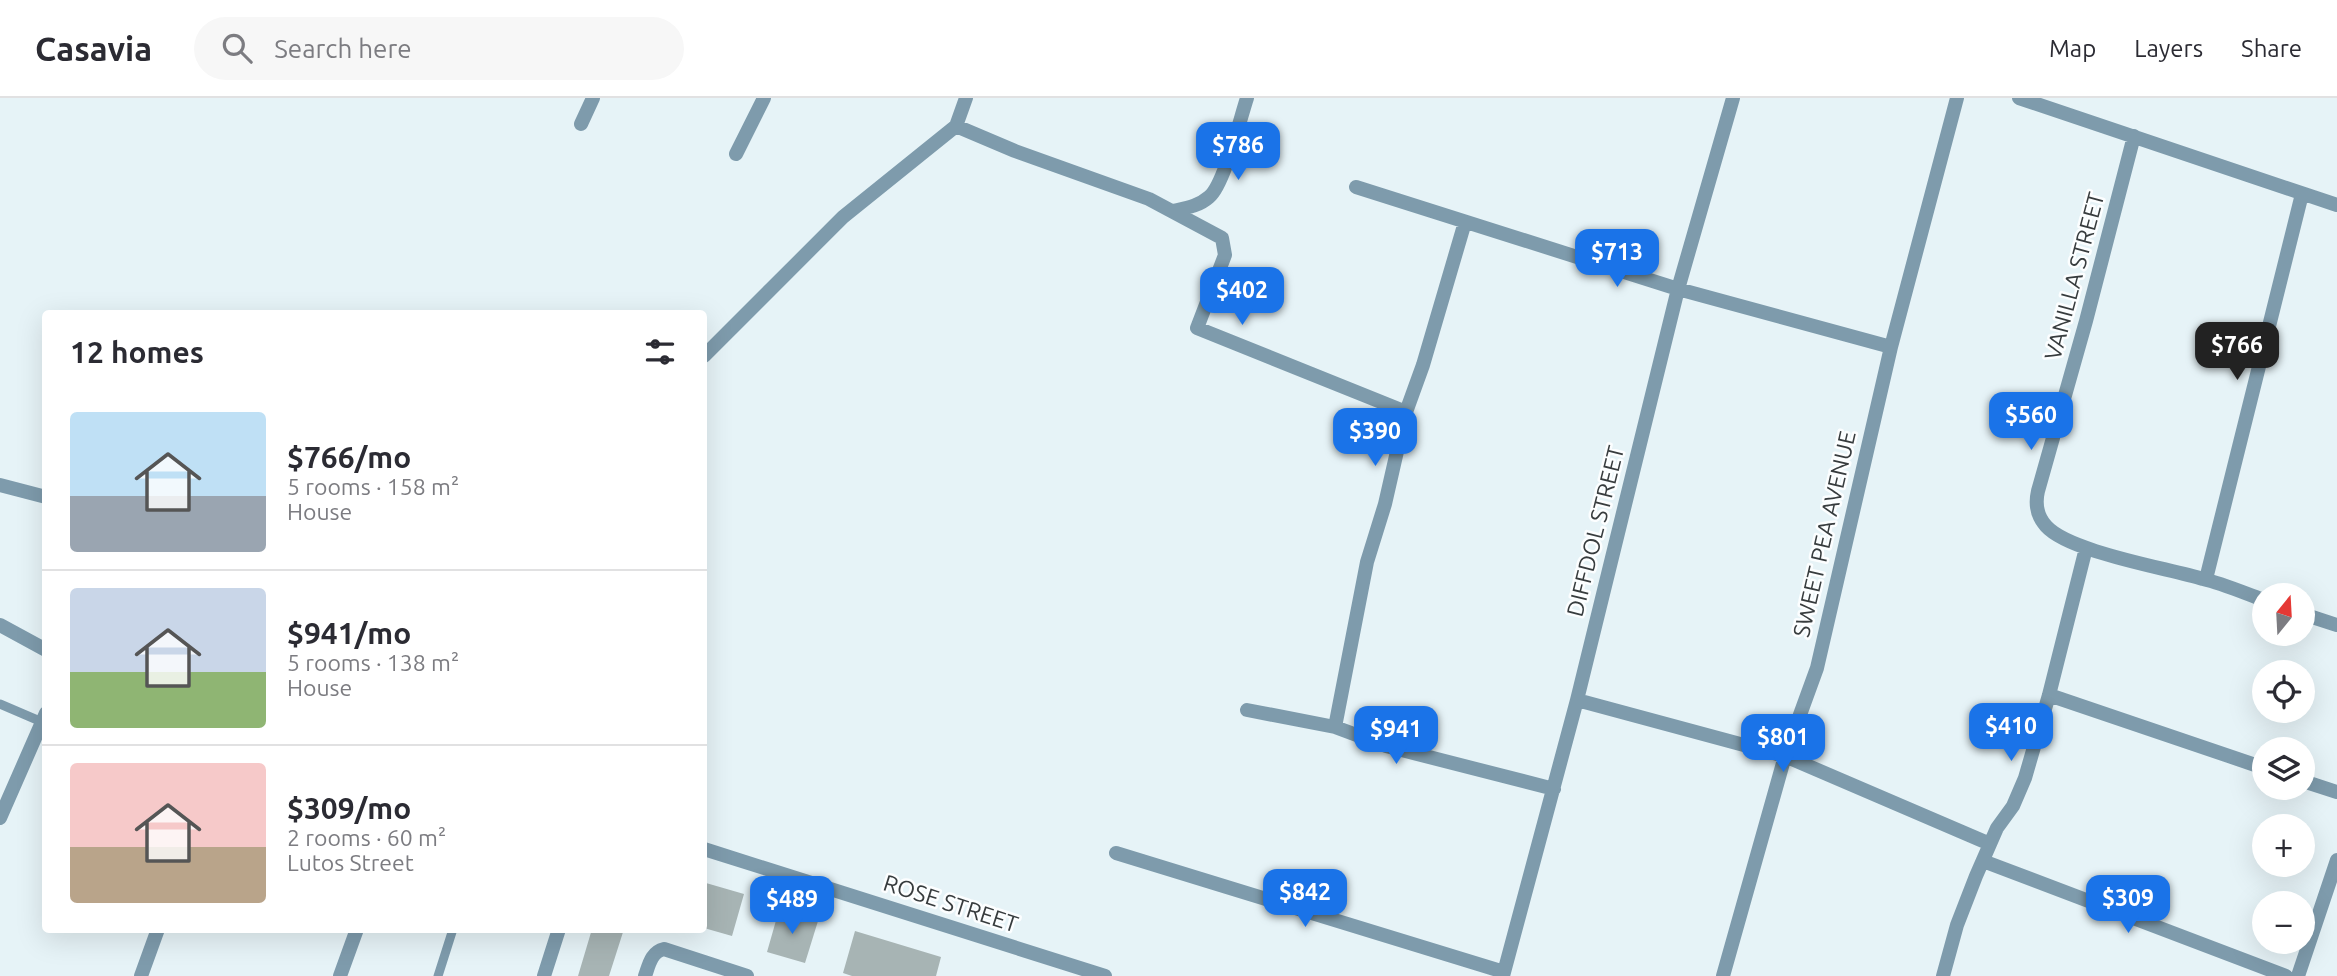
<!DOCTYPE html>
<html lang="en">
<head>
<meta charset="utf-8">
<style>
	body { margin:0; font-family:Ubuntu,sans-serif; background:#f7f7f7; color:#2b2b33; height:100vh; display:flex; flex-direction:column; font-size:26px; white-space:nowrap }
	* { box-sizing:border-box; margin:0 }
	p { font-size:23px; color:#7c7c81 }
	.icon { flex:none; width:38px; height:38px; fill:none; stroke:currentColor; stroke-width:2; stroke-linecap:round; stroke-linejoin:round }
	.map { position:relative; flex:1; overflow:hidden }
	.sheet { position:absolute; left:42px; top:212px; width:665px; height:623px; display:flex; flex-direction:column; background:#fff; border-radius:7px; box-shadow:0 7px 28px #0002 }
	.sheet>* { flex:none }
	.needle { width:46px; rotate:18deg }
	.tools { position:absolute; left:2252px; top:485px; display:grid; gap:14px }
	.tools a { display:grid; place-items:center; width:63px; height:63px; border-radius:50%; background:#fff; box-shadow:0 7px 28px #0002; font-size:35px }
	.price { position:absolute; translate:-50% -60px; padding:0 16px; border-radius:14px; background:#1a73e8; color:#fff; font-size:23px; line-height:46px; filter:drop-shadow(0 2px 4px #0008) }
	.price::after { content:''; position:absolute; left:50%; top:42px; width:21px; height:16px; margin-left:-10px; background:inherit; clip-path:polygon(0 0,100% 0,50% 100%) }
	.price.active { background:#222; color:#fff }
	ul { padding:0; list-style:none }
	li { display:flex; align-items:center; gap:21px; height:175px; padding:0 28px }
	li+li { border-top:2px solid #e1e1e2 }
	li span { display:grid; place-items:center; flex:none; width:196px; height:140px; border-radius:7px; color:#555 }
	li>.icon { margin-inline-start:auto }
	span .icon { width:84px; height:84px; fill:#fffc; stroke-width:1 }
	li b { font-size:30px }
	h2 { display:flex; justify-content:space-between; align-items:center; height:84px; padding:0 28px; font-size:30px }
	header { display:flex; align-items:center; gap:42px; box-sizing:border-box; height:98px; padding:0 35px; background:#fff; border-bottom:2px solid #e1e1e2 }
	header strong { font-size:33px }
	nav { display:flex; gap:38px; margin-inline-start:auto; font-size:24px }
	.search { width:490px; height:63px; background:#f7f7f7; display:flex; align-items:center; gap:18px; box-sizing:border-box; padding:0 24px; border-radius:38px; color:#7c7c81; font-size:26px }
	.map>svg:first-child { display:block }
</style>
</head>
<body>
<header>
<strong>Casavia</strong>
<div class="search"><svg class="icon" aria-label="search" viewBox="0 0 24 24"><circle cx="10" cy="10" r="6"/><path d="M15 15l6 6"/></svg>Search here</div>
<nav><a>Map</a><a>Layers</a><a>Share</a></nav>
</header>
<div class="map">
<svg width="2337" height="878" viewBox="0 0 2337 878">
	<rect width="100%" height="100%" fill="#e6f3f7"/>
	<path fill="#a7b4b4" d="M706,785L744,796L732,838L704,830V792Z
		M779,812L818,823L805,865L767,854Z
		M592,831H624L609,878H578Z
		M855,833L941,859L936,878H852L843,875Z"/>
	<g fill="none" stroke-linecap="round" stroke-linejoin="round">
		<path stroke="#7e9bac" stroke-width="9" d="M0,606L42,624
			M438,878L453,831"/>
		<path stroke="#7e9bac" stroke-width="14" d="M2019,0L2337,107
			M581,26L593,0
			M956,28L1015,53L1149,101L1222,140L1225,157L1197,230L1406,314
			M2134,38L2086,223L2038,393C2035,406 2037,418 2046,428C2069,454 2167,470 2203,481C2224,486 2244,495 2264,502
			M736,56L764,0
			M1356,89L1678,191L1891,249
			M1173,113C1186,110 1199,108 1209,99C1224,87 1240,21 1247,0
			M704,258L843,119L956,28L966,0
			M0,387L46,399
			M2206,481L2302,96
			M2303,516L2337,527
			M0,527L46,552
			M2049,597L2264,670
			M1577,602L1785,658L1990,746
			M1247,612L1335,629L1386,648L1554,691
			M1335,629L1367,464L1385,406L1406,314L1423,267L1465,124
			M2303,683L2337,694
			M0,720L46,615
			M704,751L1105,878
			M1116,755L1504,874
			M1983,763L2286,878
			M141,878L158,831
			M340,878L357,831
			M544,878L559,831
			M645,878C649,867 651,854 664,851L747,878
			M1503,878L1577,602L1678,191L1733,0
			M1723,878L1785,658L1817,570L1891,249L1957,0
			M1943,878L1957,827L1976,778L1997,730L2013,708L2025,680L2049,597L2086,450
			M2298,878L2337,762"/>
	</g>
	<g text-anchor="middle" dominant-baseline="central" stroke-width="5" stroke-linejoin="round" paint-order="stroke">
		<g font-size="23" fill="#373c3e" stroke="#fcfeff">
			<text transform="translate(2074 178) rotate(-75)">VANILLA STREET</text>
			<text transform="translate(1595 433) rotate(-76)">DIFFDOL STREET</text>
			<text transform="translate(1824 436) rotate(-77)">SWEET PEA AVENUE</text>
			<text transform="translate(951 805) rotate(18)">ROSE STREET</text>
		</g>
	</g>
</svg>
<div class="tools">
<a><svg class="needle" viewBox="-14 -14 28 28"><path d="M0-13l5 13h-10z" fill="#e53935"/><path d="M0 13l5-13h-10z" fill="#7c7c81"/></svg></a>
<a><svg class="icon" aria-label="locate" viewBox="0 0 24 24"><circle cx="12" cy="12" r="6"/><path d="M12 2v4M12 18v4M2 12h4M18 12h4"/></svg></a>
<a><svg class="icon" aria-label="layers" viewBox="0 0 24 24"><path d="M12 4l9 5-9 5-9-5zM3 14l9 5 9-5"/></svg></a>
<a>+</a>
<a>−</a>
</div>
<b class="price" style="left:1238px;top:84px">$786</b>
<b class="price" style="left:1617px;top:191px">$713</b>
<b class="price" style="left:1242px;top:229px">$402</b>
<b class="price active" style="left:2237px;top:284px">$766</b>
<b class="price" style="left:2031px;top:354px">$560</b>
<b class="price" style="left:1375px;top:370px">$390</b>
<b class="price" style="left:2011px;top:665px">$410</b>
<b class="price" style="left:1396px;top:668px">$941</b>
<b class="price" style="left:1783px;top:676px">$801</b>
<b class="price" style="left:1305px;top:831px">$842</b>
<b class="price" style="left:2128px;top:837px">$309</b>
<b class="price" style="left:792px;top:838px">$489</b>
<section class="sheet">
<h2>12 homes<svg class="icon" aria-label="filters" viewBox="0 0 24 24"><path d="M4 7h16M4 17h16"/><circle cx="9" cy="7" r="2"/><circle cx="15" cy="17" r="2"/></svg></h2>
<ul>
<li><span style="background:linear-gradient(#bfe0f5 60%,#9aa5b1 0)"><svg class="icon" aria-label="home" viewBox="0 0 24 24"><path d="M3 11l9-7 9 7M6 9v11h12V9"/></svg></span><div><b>$766/mo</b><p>5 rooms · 158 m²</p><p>House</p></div></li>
<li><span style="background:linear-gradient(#c9d6e8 60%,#8fb573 0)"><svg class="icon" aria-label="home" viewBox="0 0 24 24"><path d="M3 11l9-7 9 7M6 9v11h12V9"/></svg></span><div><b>$941/mo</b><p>5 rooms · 138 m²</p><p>House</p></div></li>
<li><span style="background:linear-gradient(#f6c9c9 60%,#b9a48a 0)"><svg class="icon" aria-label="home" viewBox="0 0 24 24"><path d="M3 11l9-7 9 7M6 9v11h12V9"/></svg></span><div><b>$309/mo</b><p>2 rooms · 60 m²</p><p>Lutos Street</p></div></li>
</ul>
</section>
</div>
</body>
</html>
